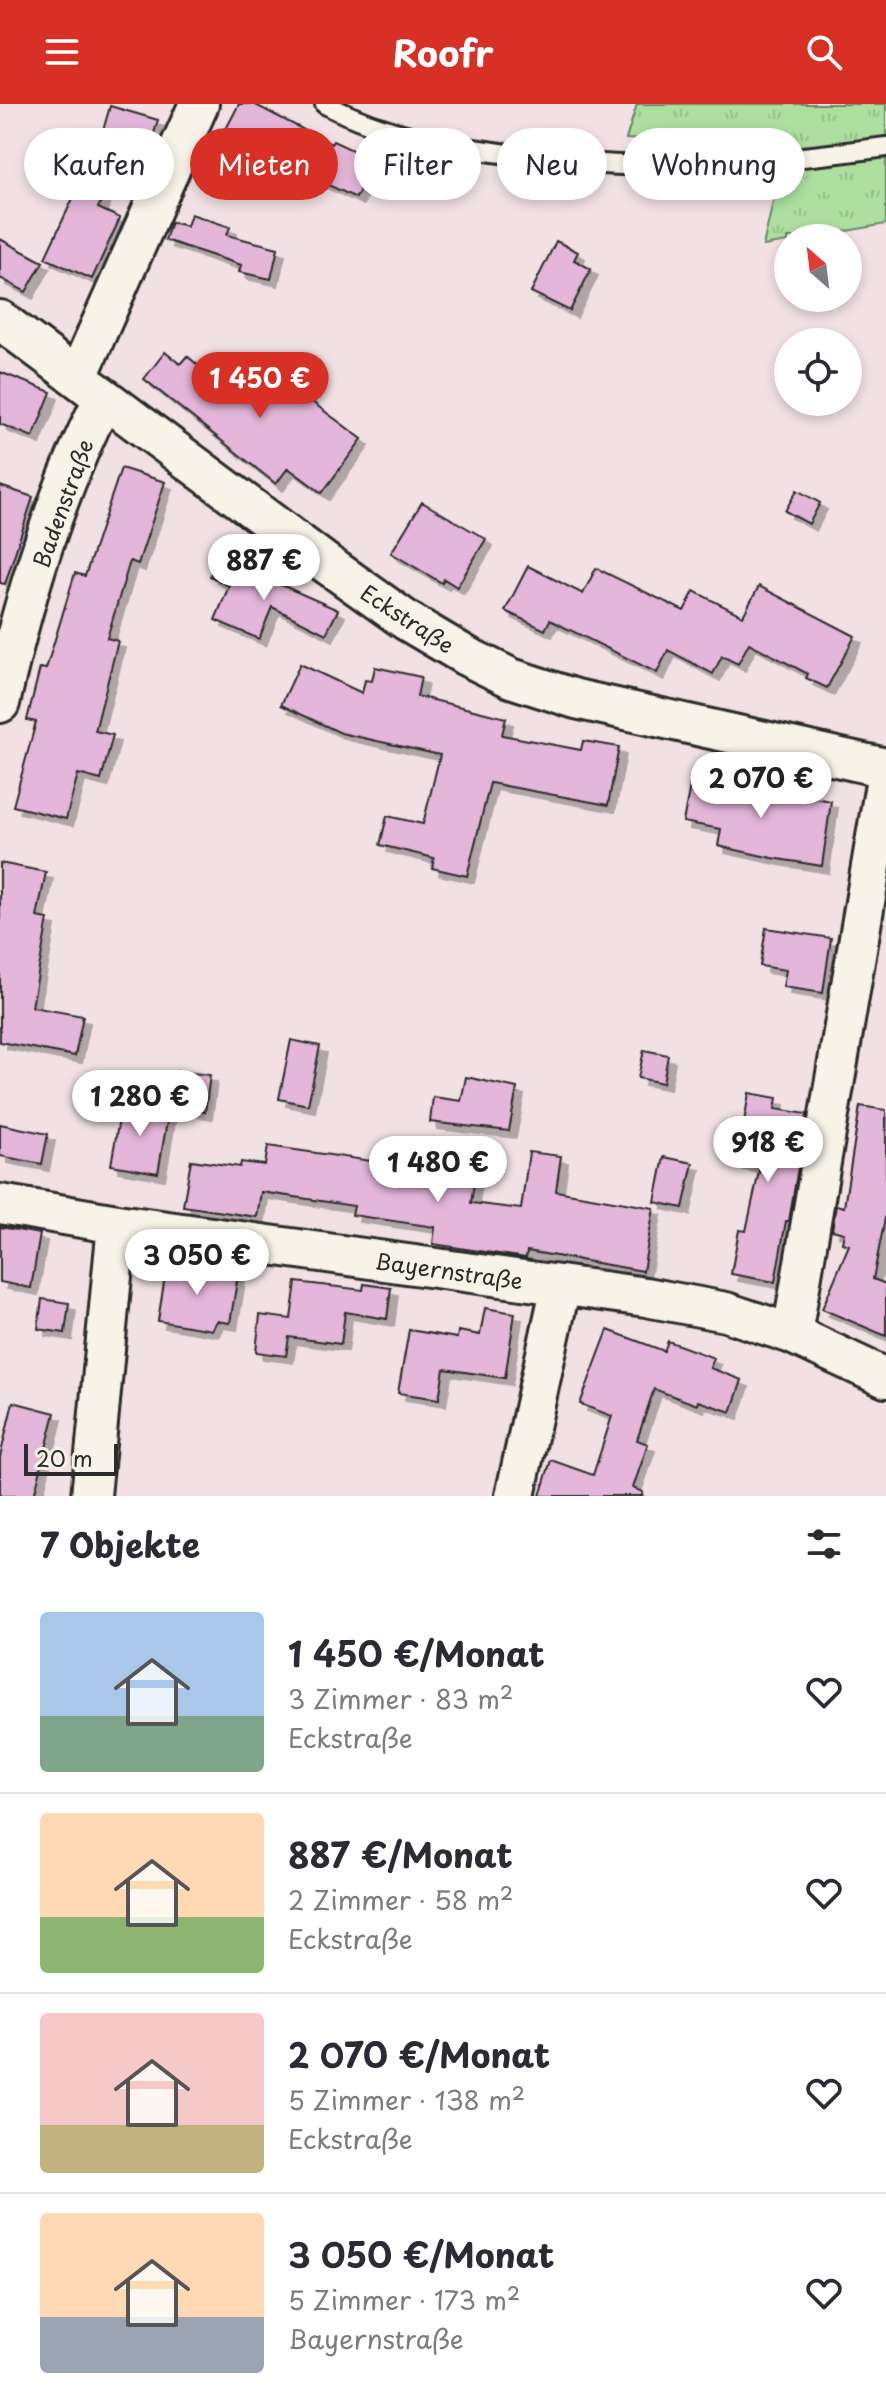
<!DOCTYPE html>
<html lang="de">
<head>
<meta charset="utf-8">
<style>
	body { margin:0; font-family:"Playpen Sans",sans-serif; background:#f7f7f7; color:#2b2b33; height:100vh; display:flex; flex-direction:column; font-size:30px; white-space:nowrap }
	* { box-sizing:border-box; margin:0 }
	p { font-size:26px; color:#7c7c81 }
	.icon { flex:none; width:44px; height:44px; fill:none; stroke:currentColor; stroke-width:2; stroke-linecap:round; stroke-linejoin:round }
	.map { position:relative; height:1392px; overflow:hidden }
	.panel { display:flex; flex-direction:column; background:#fff; flex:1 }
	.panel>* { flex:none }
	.top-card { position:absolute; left:24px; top:24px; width:838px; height:72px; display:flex; gap:16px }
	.needle { width:52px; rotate:332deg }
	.fabs { position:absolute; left:774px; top:120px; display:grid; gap:16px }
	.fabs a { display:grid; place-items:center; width:88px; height:88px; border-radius:50%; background:#fff; box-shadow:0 4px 12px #0003; font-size:40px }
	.scale { position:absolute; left:24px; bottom:20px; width:94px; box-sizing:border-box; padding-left:8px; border:4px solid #2b2b2b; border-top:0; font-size:22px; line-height:28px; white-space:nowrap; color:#2b2b2b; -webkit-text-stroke:6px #f7f3e8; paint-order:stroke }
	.price { position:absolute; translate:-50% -68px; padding:0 18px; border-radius:28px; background:#fff; color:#222; font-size:26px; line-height:52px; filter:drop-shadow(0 2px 4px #0008) }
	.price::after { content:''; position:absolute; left:50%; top:48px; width:24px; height:18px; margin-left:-12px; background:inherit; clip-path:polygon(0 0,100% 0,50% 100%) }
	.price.current { background:#d93025; color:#fff }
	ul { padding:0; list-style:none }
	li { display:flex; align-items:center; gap:24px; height:200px; padding:0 40px }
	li+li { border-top:2px solid #e1e1e2 }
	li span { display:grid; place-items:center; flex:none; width:224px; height:160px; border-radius:8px; color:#555 }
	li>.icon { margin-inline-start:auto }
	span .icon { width:96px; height:96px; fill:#fffc; stroke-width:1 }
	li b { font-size:34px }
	h2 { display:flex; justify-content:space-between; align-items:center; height:96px; padding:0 40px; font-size:34px }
	.chip { padding:0 28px; border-radius:36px; background:#fff; box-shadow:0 4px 12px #0003; font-size:28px; line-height:72px }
	.chip.current { background:#d93025; color:#fff }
	header { display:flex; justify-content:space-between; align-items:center; height:104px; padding:0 40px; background:#d93025; color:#fff; font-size:36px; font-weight:700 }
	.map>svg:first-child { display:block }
</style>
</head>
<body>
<header><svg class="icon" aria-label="menu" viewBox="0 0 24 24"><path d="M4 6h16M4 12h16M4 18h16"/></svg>Roofr<svg class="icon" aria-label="search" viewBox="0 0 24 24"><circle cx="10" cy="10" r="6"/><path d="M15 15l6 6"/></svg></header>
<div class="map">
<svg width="886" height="1392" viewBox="0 0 886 1392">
	<defs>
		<pattern id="grass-tufts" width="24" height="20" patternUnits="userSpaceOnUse" patternTransform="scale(2)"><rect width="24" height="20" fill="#addfa0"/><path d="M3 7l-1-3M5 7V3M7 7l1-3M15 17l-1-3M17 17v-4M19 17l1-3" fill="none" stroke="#95c08a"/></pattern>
		<filter id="shadow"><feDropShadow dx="7" dy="7" stdDeviation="0" flood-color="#0004"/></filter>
	</defs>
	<rect width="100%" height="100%" fill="#f1e1e4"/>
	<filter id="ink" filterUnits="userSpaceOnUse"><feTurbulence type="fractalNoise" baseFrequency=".0125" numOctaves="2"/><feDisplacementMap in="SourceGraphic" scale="16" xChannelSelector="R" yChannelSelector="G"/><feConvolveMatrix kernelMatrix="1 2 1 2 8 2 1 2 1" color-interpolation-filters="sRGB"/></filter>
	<g filter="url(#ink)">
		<path fill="url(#grass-tufts)" stroke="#6c8566" stroke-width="2" d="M637,0H886V120L808,134H788V138L763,142L786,40L626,35Z"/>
		<path fill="#e4b6d9" stroke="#2b2b2b" stroke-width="2" filter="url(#shadow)" d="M239,0H254L331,40L333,37L374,56L356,94L305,70L298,84L273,71L271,76L215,46Z
			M110,2L158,16L144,63L120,56L98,104L120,114L92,175L45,154L74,92L68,90L79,68L90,73Z
			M191,110L230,123L227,131L278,144L271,175L239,168L241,161L165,136L171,118L187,122Z
			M0,135L43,158L26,188L0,174Z
			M556,137L578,148L574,156L591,165L570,207L531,188Z
			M165,248L180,260L187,252L205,267L213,257L259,294L280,263L302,278L296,286L362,335L322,389L288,364L276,380L144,275Z
			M0,268L51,288L33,333L0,320Z
			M121,364L165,378L138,460L130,457L107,534L118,537L95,627L113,631L101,676L78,670L66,715L13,702L36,618L27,616L40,564L46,565L75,469L85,472Z
			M0,382L33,393L5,480L0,479Z
			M797,386L820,399L809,420L785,407Z
			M422,398L486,435L457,483L444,475L442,479L391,449Z
			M218,453L338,506L326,530L272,503L259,535L215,516L229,482L210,472Z
			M528,462L583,490L596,464L684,507L694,487L743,512L759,482L855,532L827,584L806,574L808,570L749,539L738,560L722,552L713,570L668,546L657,569L550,516L545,526L505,507Z
			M300,560L362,589L365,576L372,577L375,563L421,573L417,592L506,614L502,631L581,646L583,637L619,643L608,701L490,679L467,772L432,764L434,754L380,741L387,712L423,720L440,651L341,629L281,601Z
			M692,671L831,697L822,762L772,754L718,742L721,725L683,718Z
			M0,759L46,768L37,813L48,815L32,903L83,912L75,952L0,938Z
			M766,824L831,834L823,889L783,883L786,866L760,862Z
			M291,936L320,942L308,1001L279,995Z
			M644,946L668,951L663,979L638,974Z
			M177,967L210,971L205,1008L172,1003Z
			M466,973L517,984L509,1027L430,1018L433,993L461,997Z
			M749,989L777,994L775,1005L807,1010L789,1117H786L775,1178L731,1170L739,1126L746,1127L760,1063L737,1059Z
			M122,998L169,1006L158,1069L111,1061Z
			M860,1002L886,1006V1109L873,1175L886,1180V1232L822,1205L849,1141L842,1139L844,1129L832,1126L836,1101L844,1103Z
			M0,1020L48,1030L42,1060L0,1052Z
			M268,1042L475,1072L471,1099L521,1105L529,1048L561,1052L556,1087L654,1104L643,1167L527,1147L526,1154L433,1140L435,1123L352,1111L354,1102L261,1088L257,1113L183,1102L191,1056L240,1063L241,1058L265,1061Z
			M664,1053L693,1059L683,1104L655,1098Z
			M0,1123L40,1130L31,1184L0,1178Z
			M167,1159L238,1171L230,1219L217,1217L212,1226L158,1217Z
			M296,1178L363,1186L364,1180L391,1184L387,1215L345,1208L341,1240L289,1233L286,1252L256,1248L260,1211L291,1215Z
			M42,1195L69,1199L65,1229L38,1225Z
			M485,1204L515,1209L505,1274L444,1265L439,1295L398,1289L409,1226L457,1234L458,1227L480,1231Z
			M608,1226L664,1247L668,1237L714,1254L710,1264L742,1276L731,1308L698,1297L697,1301L654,1285L637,1336L648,1340L633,1384L643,1388L642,1392H540L551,1356L593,1371L612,1312L580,1300Z
			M13,1298L55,1309L34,1392H0V1353Z"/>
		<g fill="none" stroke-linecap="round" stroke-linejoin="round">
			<defs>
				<path id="service" d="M325,0C385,32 451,43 517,51C545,54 574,58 602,60C693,66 796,55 886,43"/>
				<path id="minor" d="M0,216L324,458L407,517L466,552L511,574L576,595L886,664
					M78,272L199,0
					M0,599C23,497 56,387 104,294
					M0,1100L117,1120L646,1193L726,1208L792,1230L886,1274
					M792,1230L886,674
					M91,1392L117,1120
					M515,1392L561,1181"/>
			</defs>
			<use href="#service" stroke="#2b2b2b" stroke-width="24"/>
			<use href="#minor" stroke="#2b2b2b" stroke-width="44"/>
			<use href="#service" stroke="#f7f3e8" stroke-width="18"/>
			<use href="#minor" stroke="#f7f3e8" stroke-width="38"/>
		</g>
	</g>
	<g text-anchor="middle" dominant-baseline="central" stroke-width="8" stroke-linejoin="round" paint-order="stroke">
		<g font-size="22" fill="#2b2b2b" stroke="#f7f3e8">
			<text transform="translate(62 399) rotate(-70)">Badenstraße</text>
			<text transform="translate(408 514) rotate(33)">Eckstraße</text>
			<text transform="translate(449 1166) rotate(8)">Bayernstraße</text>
		</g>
	</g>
</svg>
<div class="fabs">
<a><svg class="needle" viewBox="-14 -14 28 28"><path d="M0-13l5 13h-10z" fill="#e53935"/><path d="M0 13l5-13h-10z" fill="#7c7c81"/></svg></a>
<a><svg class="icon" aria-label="locate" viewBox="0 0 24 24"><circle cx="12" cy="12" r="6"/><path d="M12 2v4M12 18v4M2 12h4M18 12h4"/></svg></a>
</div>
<div class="scale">20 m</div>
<b class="price current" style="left:260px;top:316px">1 450 €</b>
<b class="price" style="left:264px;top:498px">887 €</b>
<b class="price" style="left:761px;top:716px">2 070 €</b>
<b class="price" style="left:140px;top:1034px">1 280 €</b>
<b class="price" style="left:768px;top:1080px">918 €</b>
<b class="price" style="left:438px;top:1100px">1 480 €</b>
<b class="price" style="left:197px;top:1193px">3 050 €</b>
<div class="top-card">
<a class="chip">Kaufen</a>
<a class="chip current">Mieten</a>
<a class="chip">Filter</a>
<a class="chip">Neu</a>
<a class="chip">Wohnung</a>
</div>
</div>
<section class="panel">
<h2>7 Objekte<svg class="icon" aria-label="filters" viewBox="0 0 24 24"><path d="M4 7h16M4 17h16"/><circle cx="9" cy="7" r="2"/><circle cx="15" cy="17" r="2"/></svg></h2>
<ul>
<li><span style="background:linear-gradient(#a9c7e8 65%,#7fa58c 0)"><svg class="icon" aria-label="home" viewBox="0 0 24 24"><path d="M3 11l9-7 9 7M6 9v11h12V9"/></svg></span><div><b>1 450 €/Monat</b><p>3 Zimmer · 83 m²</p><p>Eckstraße</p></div><svg class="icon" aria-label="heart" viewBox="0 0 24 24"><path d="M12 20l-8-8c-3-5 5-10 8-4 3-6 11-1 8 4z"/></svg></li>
<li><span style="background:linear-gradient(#ffd9b3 65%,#8fb573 0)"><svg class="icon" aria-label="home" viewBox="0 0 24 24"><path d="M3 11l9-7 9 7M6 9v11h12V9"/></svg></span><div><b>887 €/Monat</b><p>2 Zimmer · 58 m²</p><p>Eckstraße</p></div><svg class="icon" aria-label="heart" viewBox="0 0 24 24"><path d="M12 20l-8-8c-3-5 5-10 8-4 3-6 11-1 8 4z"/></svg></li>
<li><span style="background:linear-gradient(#f6c9c9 70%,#c2b280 0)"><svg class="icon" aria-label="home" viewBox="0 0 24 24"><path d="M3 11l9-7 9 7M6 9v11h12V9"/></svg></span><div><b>2 070 €/Monat</b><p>5 Zimmer · 138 m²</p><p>Eckstraße</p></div><svg class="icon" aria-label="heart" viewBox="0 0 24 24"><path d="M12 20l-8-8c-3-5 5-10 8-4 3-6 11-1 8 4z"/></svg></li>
<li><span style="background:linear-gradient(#ffd9b3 65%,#9aa5b1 0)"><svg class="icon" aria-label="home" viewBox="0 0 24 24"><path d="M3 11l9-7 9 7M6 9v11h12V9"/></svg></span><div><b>3 050 €/Monat</b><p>5 Zimmer · 173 m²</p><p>Bayernstraße</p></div><svg class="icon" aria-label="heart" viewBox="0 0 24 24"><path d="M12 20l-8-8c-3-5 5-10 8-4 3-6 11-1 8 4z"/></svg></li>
</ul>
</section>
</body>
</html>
